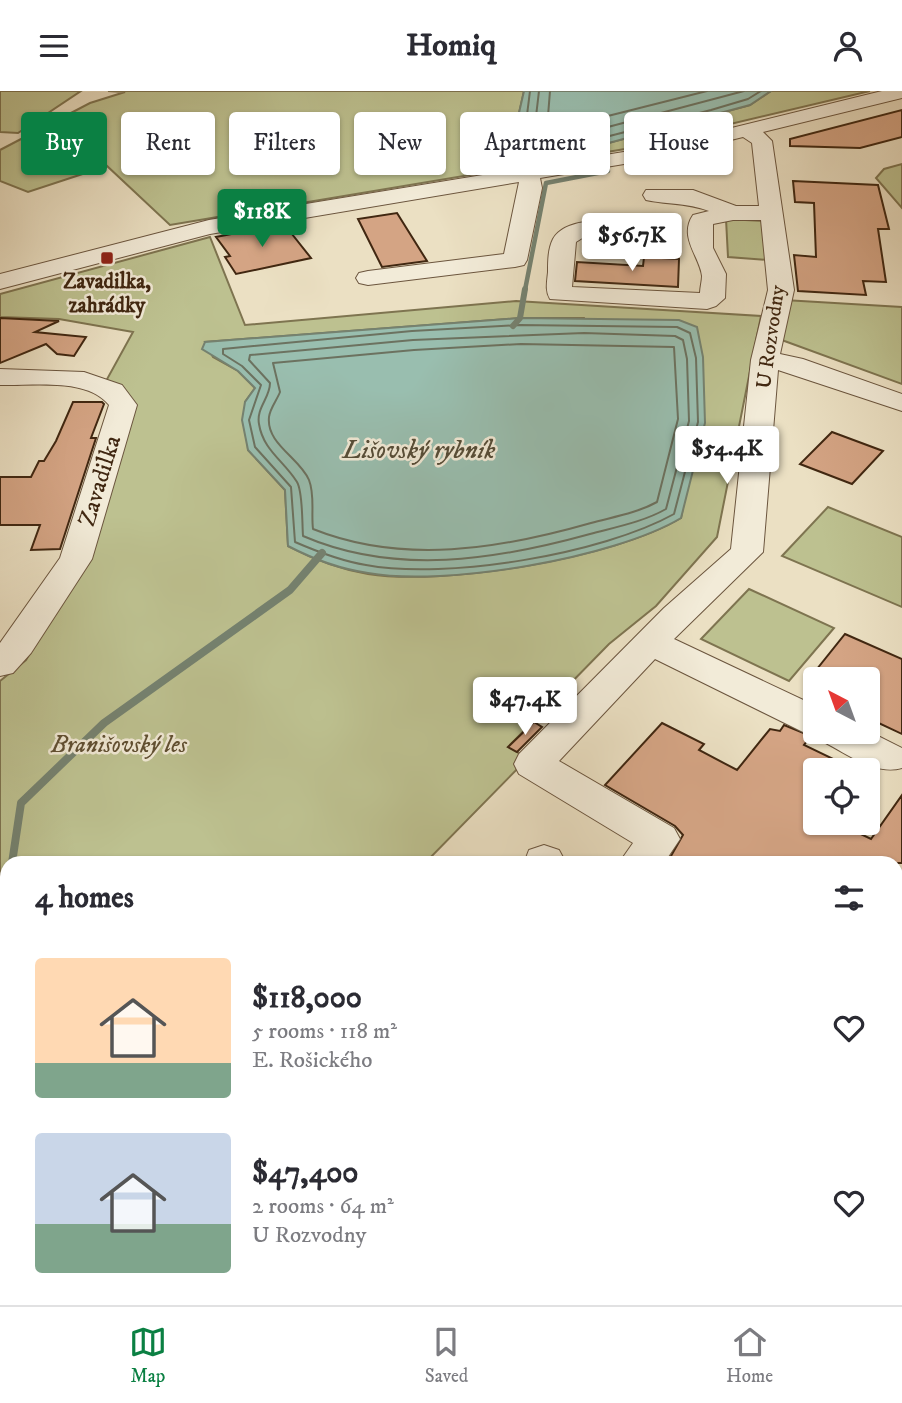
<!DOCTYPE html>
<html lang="en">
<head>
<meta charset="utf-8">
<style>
	body { margin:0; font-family:"IM FELL DW Pica",serif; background:#f2f2f3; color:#2b2b33; height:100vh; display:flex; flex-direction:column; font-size:26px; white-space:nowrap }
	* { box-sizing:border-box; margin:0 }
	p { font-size:23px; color:#7c7c81 }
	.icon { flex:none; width:38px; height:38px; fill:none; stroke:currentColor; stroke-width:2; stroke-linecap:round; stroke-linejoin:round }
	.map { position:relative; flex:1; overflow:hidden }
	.panel { position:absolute; left:0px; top:765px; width:903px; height:450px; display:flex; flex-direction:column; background:#fff; border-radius:21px 21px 0 0; box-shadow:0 2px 5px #0004 }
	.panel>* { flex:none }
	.top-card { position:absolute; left:21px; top:21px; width:861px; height:63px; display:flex; gap:14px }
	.needle { width:46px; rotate:319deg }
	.tools { position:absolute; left:803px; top:576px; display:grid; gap:14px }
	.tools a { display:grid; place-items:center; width:77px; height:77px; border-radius:7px; background:#fff; box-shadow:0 2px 5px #0004; font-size:35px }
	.price { position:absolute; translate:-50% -60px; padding:0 16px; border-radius:7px; background:#fff; color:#222; font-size:23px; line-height:46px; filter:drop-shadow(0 2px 4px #0008) }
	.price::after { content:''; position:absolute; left:50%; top:42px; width:21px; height:16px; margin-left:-10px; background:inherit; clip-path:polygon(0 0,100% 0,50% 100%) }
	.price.current { background:#0b8043; color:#fff }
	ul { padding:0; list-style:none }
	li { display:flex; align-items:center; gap:21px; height:175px; padding:0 35px }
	li span { display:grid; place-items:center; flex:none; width:196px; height:140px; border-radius:7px; color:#555 }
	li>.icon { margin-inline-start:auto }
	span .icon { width:84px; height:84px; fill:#fffc; stroke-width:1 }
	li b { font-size:30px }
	h2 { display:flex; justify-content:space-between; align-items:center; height:84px; padding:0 35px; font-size:30px }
	.tag { padding:0 24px; border-radius:7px; background:#fff; box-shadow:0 2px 5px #0004; font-size:24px; line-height:63px }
	.tag.current { background:#0b8043; color:#fff }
	header { display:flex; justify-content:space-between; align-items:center; height:91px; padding:0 35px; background:#fff; font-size:32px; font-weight:700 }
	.tabs { display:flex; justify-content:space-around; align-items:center; height:98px; border-top:2px solid #e1e1e2; background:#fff; font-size:19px; color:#7c7c81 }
	.tabs a { display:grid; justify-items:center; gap:4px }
	.tabs .current { color:#0b8043 }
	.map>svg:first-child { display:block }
</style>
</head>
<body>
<header><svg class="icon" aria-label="menu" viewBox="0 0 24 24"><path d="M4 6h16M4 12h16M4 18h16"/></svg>Homiq<svg class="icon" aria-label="person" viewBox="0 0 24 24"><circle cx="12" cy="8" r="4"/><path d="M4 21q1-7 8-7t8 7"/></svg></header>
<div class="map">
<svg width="902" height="1214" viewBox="0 0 902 1214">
	<rect width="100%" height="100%" fill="#ebe0c3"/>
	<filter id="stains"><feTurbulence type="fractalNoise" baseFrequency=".00286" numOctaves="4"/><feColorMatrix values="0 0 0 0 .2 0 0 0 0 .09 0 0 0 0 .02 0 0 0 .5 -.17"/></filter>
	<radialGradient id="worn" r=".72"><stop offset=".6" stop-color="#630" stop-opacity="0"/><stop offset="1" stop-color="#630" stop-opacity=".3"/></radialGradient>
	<path fill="#bdc190" stroke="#7e7450" stroke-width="2" fill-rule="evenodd" d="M0,0H81L18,42L0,41Z
		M108,0H524L518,27L590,57L750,14L771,0H870L625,58L170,134L107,75L28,101L0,90V59L90,12L125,1Z
		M902,73V117L876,87L884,78Z
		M726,128L765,130L769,169L728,166Z
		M210,146L245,234L516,210L761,225L717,446L656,515L609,553L508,656L528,667L425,772H7V1208H545L553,1214H0V590L26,569L85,468L131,319L106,290L133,241L59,228L0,226V203ZM520,227H584L689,386L681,427C615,467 445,495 368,483C340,478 313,468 288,455L285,399L248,359L245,311L255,297L238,280L213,266L205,251Z
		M784,209L902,216V293L779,248Z
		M828,416L902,446V516L782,465Z
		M749,498L834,537L789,590L701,548Z"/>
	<path fill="#99beaf" stroke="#758270" stroke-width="2" d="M524,0H771L750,14L590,57L524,48L493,33L495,29L518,26Z
		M520,227L679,229L697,236L703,266L705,332L681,427C614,467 445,496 368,482C340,478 313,468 288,455L285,399L248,359L242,329L245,311L255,297L238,280L202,258L205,251Z"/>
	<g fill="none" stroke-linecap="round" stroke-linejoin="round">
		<path stroke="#6c7260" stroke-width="2" d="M530,0L527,24L519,34L520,38L590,50L711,19L748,8L761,0
			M539,0L535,34L589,41L744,0
			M550,0L548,25L588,30L707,0
			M520,234L677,236L690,242L696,267L698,331L674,423C602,463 447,489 366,474C341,470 318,461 295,451L291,396L255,356L249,329L261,294L242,275L223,263V258L412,240Z
			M584,242L675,245L683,249L687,268L689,330L666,418C643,431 616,436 590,443C496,469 396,485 303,445C302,432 303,401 297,391C284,370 263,359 259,333C256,317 270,307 270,292L249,269L250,264L413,249Z
			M521,253L674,256L678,328L657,411C637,422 613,426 591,432C500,458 403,474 313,438C311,422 315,404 309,389C300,367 266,353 269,326C270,317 277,309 280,301L273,272L414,259Z"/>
		<path stroke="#758270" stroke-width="4.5" d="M596,48L590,57L602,64
			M525,199L546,92L608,80"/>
		<path stroke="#758270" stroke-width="6" d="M513,235L520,227L525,198"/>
		<path stroke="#758270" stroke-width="8" d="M12,772L21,712L104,632L290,499L322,462"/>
		<path stroke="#758270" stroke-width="10" d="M0,825L7,802
			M0,1172L7,1174
			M109,1208L129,1214"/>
	</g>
	<path fill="#d4a484" stroke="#402711" stroke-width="2" d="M902,19V46L860,57L790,55V48Z
		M793,90L878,94L889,138H878L886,191L863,190L866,204L798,200L794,164L816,166L814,112L795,111Z
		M397,122L427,170L382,176L358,128Z
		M284,133L311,167L236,183L225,166L230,165L216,146Z
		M644,166L679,168L678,196L575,190L577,171L643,175Z
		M0,227L59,230L35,241L86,246L74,265L57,263L46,253L0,272Z
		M73,311H102L104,313L91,347H96L60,458L31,459L40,434H0V386H31L39,370H44L56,350Z
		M832,341L883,360L852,393L800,373Z
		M845,543L902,568V643L868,627V588H809Z
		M534,631L542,636L517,661L508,656Z
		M662,632L704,653L699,659L737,679L770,638L780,640L784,634L811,645L804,654L856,679H816V732H838L871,748L902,704V772H667L683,744L675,735L605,694Z"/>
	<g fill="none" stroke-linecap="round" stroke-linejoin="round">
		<defs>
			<path id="minor" d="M882,0H902V7L763,41L772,50L794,199L780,263L803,268L902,303V320L778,279L763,461L674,548L816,615V640H868L902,657V677C875,685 846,662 822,650L818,644L803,641L655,568L559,670L674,737L680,748L664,772H619L633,752L519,683L514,673L519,663L664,517L731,458L751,269L768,199L761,129H733L713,133V157L726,183L725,207L716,215L707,218L550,208C545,200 547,191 548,181C548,170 548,158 553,148C565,127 606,128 626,133L630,138L626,143L584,146L576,151L572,196L700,202C700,197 702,190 702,185C700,166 678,146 693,124L709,120C686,111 668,114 646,109L643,104L646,99H693L736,115H759L752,52L743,46L654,68L540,87L542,97L527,169L524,174L515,176L368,194L359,192L356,187L359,182L368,180L504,163L519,91L210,143L0,198V183L209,129L654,56Z
				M0,278L84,281L122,294L137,314L92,468L31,562L13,582L0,585V552L60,467L109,314C87,286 32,295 0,294Z
				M544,754L559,759L566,772H524L529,759Z"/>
		</defs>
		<use href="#minor" stroke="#6b553e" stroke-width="2"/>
		<use href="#minor" fill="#f2ebd8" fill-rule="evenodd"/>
	</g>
	<rect fill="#8f2418" stroke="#f2ebd8" stroke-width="2.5" x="100" y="160" width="14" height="14" rx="3.5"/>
	<g text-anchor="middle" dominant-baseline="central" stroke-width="5" stroke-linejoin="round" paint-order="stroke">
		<g font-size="21" font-weight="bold" fill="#402711" stroke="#f2ebd8">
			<text x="107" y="191">Zavadilka,<tspan x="107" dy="24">zahrádky</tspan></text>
		</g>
		<g font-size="21" fill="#402711" stroke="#f2ebd8">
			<text transform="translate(771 246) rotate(-82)">U Rozvodny</text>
		</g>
		<g font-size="24" fill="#402711" stroke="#f2ebd8">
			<text transform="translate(100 390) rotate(-73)">Zavadilka</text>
		</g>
		<g font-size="24" font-style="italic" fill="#5f4e31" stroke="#f2ebd8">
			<text x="119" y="654">Branišovský les</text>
		</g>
		<g font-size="26" font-style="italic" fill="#564d38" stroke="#f2ebd8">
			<text x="419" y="359">Lišovský rybník</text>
		</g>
	</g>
	<rect width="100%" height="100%" filter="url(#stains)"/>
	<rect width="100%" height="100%" fill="url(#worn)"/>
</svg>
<div class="tools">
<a><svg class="needle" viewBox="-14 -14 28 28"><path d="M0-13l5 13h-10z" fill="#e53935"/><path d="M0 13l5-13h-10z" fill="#7c7c81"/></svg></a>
<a><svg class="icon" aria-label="locate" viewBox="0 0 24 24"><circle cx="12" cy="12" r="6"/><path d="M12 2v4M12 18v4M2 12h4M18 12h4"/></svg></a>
</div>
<b class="price current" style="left:262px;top:158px">$118K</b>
<b class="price" style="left:632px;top:182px">$56.7K</b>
<b class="price" style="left:727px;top:395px">$54.4K</b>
<b class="price" style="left:525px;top:646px">$47.4K</b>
<div class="top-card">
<a class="tag current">Buy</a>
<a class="tag">Rent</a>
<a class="tag">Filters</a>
<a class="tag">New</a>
<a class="tag">Apartment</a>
<a class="tag">House</a>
</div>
<section class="panel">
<h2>4 homes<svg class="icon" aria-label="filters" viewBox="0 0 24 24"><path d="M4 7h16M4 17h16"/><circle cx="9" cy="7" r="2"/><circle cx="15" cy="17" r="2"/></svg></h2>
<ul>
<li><span style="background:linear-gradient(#ffd9b3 75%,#7fa58c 0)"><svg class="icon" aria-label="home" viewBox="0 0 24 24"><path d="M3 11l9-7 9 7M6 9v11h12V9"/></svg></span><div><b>$118,000</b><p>5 rooms · 118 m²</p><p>E. Rošického</p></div><svg class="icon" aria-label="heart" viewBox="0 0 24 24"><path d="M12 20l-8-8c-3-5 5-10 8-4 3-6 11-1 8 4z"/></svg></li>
<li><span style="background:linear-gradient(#c9d6e8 65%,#7fa58c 0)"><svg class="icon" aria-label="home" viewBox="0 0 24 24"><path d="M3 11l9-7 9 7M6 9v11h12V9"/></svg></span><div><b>$47,400</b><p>2 rooms · 64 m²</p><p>U Rozvodny</p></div><svg class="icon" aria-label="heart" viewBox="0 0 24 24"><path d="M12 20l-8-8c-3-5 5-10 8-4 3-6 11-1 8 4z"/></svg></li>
</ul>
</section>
</div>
<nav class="tabs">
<a class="current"><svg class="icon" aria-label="map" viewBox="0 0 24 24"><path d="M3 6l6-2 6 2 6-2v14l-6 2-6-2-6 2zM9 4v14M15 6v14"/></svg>Map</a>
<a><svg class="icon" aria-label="saved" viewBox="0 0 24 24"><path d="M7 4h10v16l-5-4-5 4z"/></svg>Saved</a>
<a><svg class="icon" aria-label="home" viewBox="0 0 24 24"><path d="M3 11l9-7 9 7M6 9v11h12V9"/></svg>Home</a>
</nav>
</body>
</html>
